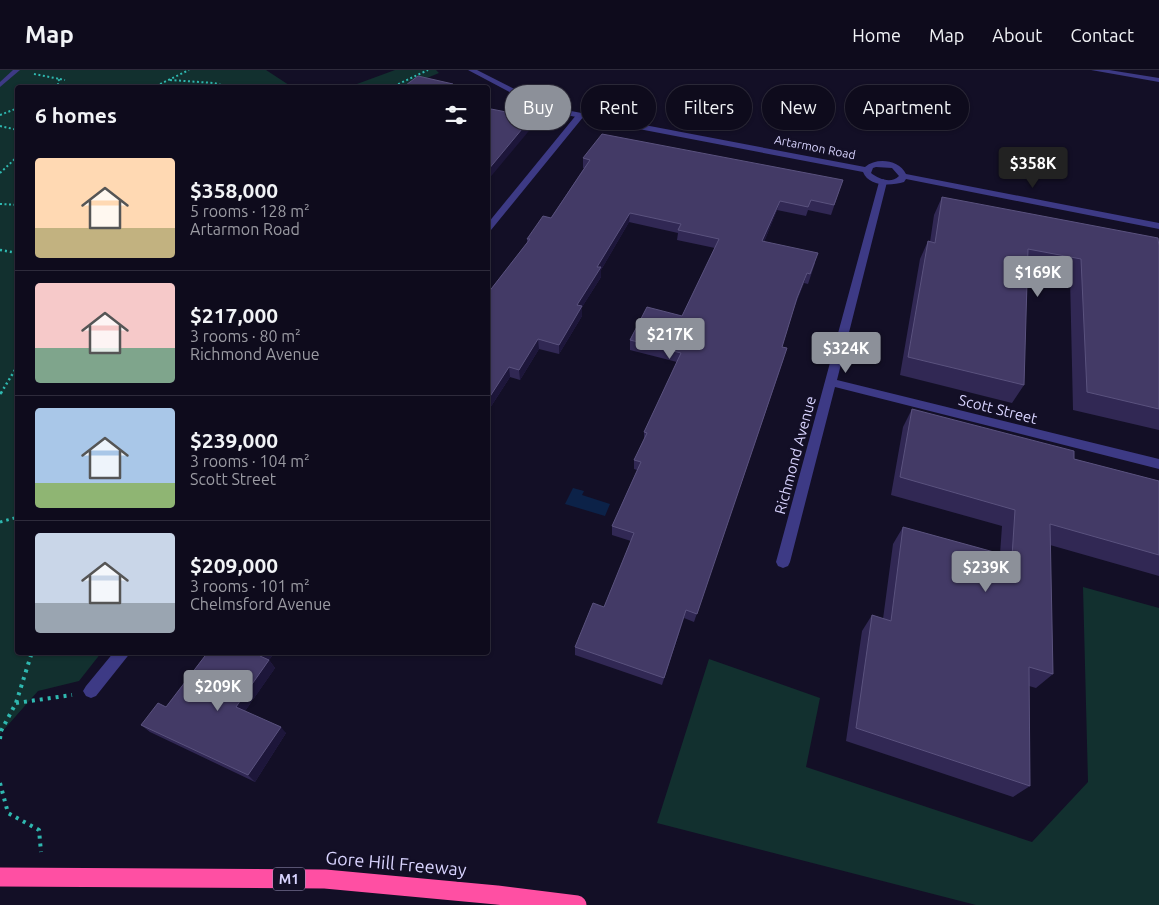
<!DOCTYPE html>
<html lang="en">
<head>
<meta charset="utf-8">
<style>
	body { margin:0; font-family:Ubuntu,sans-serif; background:#1c1929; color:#f1f3f6; height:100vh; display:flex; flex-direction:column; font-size:19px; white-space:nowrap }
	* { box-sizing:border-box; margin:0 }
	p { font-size:16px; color:#9b9ba3 }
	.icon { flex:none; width:28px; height:28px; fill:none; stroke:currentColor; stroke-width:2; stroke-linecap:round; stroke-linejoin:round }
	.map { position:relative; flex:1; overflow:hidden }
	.side { position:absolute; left:15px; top:15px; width:475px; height:570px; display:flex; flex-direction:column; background:#0e0b1c; border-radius:5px; box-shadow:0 1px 4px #0004,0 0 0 1px #2e2b3b }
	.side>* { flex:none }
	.guide { position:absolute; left:505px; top:15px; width:475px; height:45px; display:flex; gap:10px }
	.price { position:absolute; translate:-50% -42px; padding:0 11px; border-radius:5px; background:#8c9099; color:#fff; font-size:16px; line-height:32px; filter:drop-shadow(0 1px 2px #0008) }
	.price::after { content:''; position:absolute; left:50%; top:30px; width:15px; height:11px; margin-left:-8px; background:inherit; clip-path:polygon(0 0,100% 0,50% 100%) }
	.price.active { background:#222; color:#fff }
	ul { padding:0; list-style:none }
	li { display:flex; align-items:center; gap:15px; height:125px; padding:0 20px }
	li+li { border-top:1px solid #2e2b3b }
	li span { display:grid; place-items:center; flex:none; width:140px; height:100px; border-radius:5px; color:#555 }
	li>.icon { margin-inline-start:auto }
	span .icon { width:60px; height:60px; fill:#fffc; stroke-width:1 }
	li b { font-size:21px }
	h2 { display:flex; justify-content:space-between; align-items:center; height:60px; padding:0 20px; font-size:21px }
	.pill { padding:0 18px; border-radius:22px; background:#0e0b1c; box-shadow:0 1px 4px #0004,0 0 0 1px #2e2b3b; font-size:18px; line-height:45px }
	.pill.active { background:#8c9099; color:#fff }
	header { display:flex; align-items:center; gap:30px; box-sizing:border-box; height:70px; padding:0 25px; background:#0e0b1c; border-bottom:1px solid #2e2b3b }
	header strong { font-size:24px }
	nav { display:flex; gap:28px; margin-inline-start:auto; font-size:18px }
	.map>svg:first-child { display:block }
</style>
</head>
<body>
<header>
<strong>Map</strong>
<nav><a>Home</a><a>Map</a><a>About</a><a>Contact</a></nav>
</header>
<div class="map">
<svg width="1159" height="835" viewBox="0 0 1159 835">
	<rect width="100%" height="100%" fill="#130f26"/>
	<path fill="#12302f" d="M0,0H266L292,17L18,18V582L101,583L79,611L38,621L0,664Z
		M395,0H436L439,3L405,17L346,18Z
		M1083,517L1159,538V835H976L657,753L709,589L820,628L806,697L1032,772L1088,712Z"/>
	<path fill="#0c2248" d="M573,418L584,421L582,425L610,434L605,446L565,434Z"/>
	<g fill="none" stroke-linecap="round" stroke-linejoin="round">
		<path stroke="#2fb8b0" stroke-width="2" stroke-dasharray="2 2.5" stroke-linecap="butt" d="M34,4L60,9L58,11V18
			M60,9L65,10
			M170,10L214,13L232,18
			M152,18L189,0
			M390,18L428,0
			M0,45L18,38
			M0,56L18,60
			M0,103L18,86
			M0,134L18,135"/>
		<path stroke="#2fb8b0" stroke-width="2.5" stroke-dasharray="2 3" stroke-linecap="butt" d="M0,180L18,183
			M1,323L18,295"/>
		<path stroke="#2fb8b0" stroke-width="3" stroke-dasharray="2.5 4" stroke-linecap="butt" d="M0,324L1,322
			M0,452L18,447"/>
		<path stroke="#2fb8b0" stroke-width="4" stroke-dasharray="3 5" stroke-linecap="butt" d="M16,633L72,625
			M0,669L1,661L16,633L32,582
			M0,713L8,743L39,760L41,782"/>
		<path fill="#3d3a85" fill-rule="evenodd" d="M13,0H20L0,17V12Z"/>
		<path fill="#3d3a85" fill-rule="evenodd" d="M1091,0H1109L1159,8V12Z
			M577,44L584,46L491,160L488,161V153Z
			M883,109L887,112L837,310L1159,389V399L835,317L790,492L788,496L783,498L778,496L776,492L879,112Z
			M114,582H131L96,626L91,628L86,626L83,621L86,616Z"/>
		<path fill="#3d3a85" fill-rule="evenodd" d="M468,0H477L550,37L865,97C877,87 899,90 906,104L1159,153V159L906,109L904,112C891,116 869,117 863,102L545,41ZM876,97L892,98L899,106C891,114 879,109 871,103L873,98Z"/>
		<path stroke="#ff4fa3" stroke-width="19" d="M0,807L325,809L497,825L577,835"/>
	</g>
	<path fill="#312854" d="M583,88L843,110L831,145L808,140L806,146L777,140L764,172L815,193L808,214L804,213L794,238L782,277L784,288L694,552L684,548L662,615L575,585V577L604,537L631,471L612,465V456L637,400L634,399V390L644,370V362L677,292L630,280V270L682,246L715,178L677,170L678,163L629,152L601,200V207L582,237V246L559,284L539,279L520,310L510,307L490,338L488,337V223L527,173V169L551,148L584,98H583Z
		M942,127L1159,177V360L1073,340L1070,207L1027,199L1024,315L1012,333L900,305L920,189L928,171L930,172L934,145Z
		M912,339L1074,389L1159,411V506L1050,475L1053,604L1036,618L1029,616L1030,716L1013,727L846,671L862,561L872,545L883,549L893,474L903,457L1000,484L1002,456L891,425L903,357Z
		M208,582H275L269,590L275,598L245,641L286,663L255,712L150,662L141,655L166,637Z"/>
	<path fill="#1d163a" d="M532,47L533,56L488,110V100Z
		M780,131L777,140L760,181L762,171Z
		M630,143L629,152L601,200V207L582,237V246L559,284V275L577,235L597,197Z
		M807,203L804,213L794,238L797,228Z
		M538,269L539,279L520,310L519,300Z
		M509,297L510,307L490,338L489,328Z
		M686,540L684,548L662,615L664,608Z
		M263,582H275L266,594L260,586Z
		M269,590L275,598L243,644L236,637Z
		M281,657L286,663L255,712L248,705Z"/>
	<path fill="#433a66" stroke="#5a527e" d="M418,6L453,14L448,18H402Z
		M491,39L532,47L488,100V44Z
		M602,64L843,110L834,135L811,130L808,137L780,131L762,171L818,183L810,204L807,203L797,228L782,277L787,278L697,544L686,540L664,608L575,577L593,533L604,537L634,463L612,456L641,392L634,390L647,363L644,362L681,283L630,270L647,237L682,246L719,169L678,160L681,154L630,143L597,197H601L577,235L582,236L559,275L538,269L519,300L509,297L489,328H488V223L530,169H527L543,146L551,148L590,90L583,88Z
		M942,127L1158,168L1159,177V339L1087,322L1081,189L1028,179L1024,315L908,287L928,171L935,173Z
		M912,339L1074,381V389L1159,411V485L1050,454L1053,604L1029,597L1030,716L856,658L872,545L891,551L903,457L1012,487L1015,440L900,407Z
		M208,582H263L260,586L269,590L236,637L281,657L248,705L141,655L158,633L166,637Z"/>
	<g text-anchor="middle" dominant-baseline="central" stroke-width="5" stroke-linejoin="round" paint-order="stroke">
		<g font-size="12" fill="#d9d4ff" stroke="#130f26">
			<text transform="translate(815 77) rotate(11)">Artarmon Road</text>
		</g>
		<rect fill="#130f26" stroke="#9e99be" stroke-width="1" x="273" y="797.5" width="32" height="23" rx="4"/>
		<g font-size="14" font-weight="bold" fill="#d9d4ff">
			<text x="289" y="809">M1</text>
		</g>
		<g font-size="15" fill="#d9d4ff" stroke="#130f26">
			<text transform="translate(998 339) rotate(14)">Scott Street</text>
			<text transform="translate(795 385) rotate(-75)">Richmond Avenue</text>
		</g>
		<g font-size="18" fill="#d9d4ff" stroke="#130f26">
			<text transform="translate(396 793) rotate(5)">Gore Hill Freeway</text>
		</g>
	</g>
</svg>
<b class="price active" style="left:1033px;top:119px">$358K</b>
<b class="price" style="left:1038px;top:228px">$169K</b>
<b class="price" style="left:670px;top:290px">$217K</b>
<b class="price" style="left:846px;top:304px">$324K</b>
<b class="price" style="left:986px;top:523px">$239K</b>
<b class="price" style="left:218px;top:642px">$209K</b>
<div class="guide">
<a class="pill active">Buy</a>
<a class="pill">Rent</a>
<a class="pill">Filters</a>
<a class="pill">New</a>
<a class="pill">Apartment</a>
</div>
<section class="side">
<h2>6 homes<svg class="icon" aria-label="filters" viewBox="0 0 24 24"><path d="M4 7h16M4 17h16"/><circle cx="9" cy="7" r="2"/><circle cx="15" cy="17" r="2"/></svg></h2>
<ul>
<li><span style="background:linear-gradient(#ffd9b3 70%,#c2b280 0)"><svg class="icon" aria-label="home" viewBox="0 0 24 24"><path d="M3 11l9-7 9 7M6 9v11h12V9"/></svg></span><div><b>$358,000</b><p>5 rooms · 128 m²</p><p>Artarmon Road</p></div></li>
<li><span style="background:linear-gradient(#f6c9c9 65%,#7fa58c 0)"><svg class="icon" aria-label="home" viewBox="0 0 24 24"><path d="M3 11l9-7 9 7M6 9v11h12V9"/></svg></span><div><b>$217,000</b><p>3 rooms · 80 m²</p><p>Richmond Avenue</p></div></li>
<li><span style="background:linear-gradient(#a9c7e8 75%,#8fb573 0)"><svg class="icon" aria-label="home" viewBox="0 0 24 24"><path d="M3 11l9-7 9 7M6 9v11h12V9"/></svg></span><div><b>$239,000</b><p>3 rooms · 104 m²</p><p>Scott Street</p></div></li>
<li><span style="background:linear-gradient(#c9d6e8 70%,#9aa5b1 0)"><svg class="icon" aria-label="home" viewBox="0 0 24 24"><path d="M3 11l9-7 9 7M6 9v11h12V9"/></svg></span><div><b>$209,000</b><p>3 rooms · 101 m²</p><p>Chelmsford Avenue</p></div></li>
</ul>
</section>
</div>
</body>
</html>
